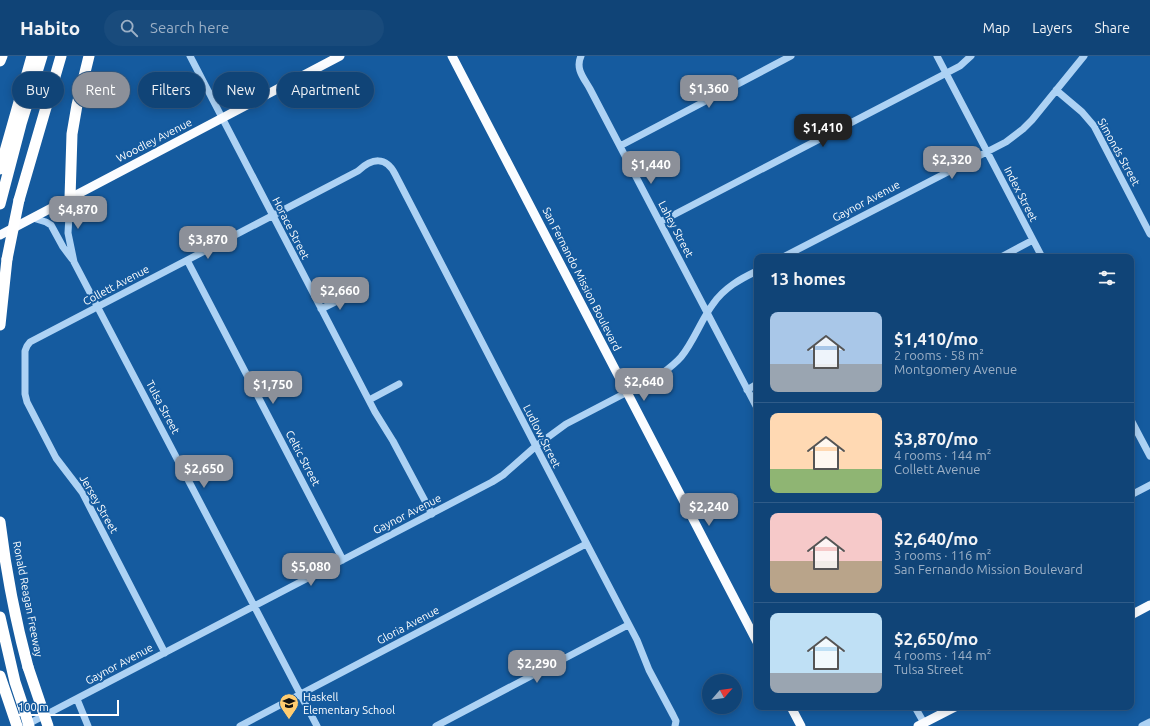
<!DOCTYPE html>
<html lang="en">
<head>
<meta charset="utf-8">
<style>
	body { margin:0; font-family:Ubuntu,sans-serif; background:#194b7c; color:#f1f3f6; height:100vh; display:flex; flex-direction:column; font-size:15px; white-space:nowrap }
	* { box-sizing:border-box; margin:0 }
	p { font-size:13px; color:#9cb0c6 }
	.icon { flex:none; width:22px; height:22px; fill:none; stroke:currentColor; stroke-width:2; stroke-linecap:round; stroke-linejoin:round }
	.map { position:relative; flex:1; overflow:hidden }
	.side { position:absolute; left:754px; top:198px; width:380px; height:456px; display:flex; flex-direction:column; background:#104477; border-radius:8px; box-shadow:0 2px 10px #0003,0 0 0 1px #305c89 }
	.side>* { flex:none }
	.banner { position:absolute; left:12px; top:16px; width:380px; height:36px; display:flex; gap:8px }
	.needle { width:26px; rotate:62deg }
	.fabs { position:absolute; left:702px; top:618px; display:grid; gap:8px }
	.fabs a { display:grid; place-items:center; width:40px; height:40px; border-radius:50%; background:#104477; box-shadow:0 2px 10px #0003,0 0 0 1px #305c89; font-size:20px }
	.scale { position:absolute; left:12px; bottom:10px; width:107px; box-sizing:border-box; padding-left:4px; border:2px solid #fff; border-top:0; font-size:11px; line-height:14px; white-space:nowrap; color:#fff; -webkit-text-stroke:3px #155b9f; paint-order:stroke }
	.price { position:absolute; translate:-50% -34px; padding:0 9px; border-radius:8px; background:#8c9099; color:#fff; font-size:13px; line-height:26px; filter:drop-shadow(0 1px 2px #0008) }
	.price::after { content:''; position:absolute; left:50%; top:24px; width:12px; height:9px; margin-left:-6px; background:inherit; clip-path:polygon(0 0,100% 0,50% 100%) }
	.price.current { background:#222; color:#fff }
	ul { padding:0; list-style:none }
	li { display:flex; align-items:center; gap:12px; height:100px; padding:0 16px }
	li+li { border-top:1px solid #305c89 }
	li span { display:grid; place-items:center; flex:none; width:112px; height:80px; border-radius:8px; color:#555 }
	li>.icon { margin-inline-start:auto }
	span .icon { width:48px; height:48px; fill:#fffc; stroke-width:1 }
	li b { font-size:17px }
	h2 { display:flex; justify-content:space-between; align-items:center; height:48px; padding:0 16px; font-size:17px }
	.tag { padding:0 14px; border-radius:18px; background:#104477; box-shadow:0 2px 10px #0003,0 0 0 1px #305c89; font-size:14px; line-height:36px }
	.tag.current { background:#8c9099; color:#fff }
	header { display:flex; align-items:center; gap:24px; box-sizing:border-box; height:56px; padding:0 20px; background:#104477; border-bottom:1px solid #305c89 }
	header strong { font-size:19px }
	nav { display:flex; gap:22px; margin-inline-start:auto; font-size:14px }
	.search { width:280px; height:36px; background:#194b7c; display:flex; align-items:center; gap:10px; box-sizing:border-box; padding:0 14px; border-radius:22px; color:#9cb0c6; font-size:15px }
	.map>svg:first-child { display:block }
</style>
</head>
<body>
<header>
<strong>Habito</strong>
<div class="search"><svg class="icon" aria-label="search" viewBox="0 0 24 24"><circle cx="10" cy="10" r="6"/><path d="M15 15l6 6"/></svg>Search here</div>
<nav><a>Map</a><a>Layers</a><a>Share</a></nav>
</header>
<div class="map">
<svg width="1150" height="670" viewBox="0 0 1150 670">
	<rect width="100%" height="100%" fill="#155b9f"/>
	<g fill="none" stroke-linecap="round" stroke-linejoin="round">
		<path stroke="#add2f4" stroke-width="7" d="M190,0L375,356L393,385L432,458
			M581,0C575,13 584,22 590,33L757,352
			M937,0L1042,201
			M1056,34L1082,56L1094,70L1150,178
			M620,90L791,0
			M70,142L68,177L74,206L317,670
			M33,162L46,166L51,169L63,191L72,203
			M660,166L960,10L971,0
			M783,201L1006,86L1023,73L1032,64L1084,0
			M1001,201L1033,184
			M187,204L343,504
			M321,253L349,239
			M747,334L757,328
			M369,344L399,328
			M1131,364L1150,400
			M1131,439L1150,429
			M165,597L82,436L56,402L27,346L25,338V295L27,290L30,286L358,115C372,102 386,100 395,118L544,406L637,584L649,614L673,659L676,665L675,670
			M77,643L88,670
			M915,651L924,667
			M26,669L492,426L503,419L536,390L566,368L660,319C668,313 675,308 681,301C694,285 701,264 713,248C724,232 740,223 757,215
			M240,670L586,488
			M436,670L628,569
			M1142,670L1150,666"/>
		<path stroke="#fafcff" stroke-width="9" d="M452,0L757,586
			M0,179L340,0
			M1131,559L1150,549
			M791,651L801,670
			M918,670L955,651"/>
		<path stroke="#fff" stroke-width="11" d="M0,5L2,0
			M0,113L32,0
			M70,142L72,78L77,49L89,0
			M19,144L61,0
			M0,148L21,68L42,0
			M0,269L7,203
			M0,466C6,515 15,563 28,611
			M0,561L15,626L23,650
			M0,620L17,670"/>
		<path stroke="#fff" stroke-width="11" d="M7,203L19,144
			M28,611L48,670
			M23,650L29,670"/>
	</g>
	<defs>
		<symbol id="school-pin" viewBox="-11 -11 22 30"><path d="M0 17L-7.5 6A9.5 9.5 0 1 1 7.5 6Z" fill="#ffcc70" stroke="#155b9f"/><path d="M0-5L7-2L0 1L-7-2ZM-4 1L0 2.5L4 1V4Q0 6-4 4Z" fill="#111"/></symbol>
	</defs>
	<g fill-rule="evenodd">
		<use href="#school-pin" x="278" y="636" width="22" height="30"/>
	</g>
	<g text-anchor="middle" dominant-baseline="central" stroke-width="4" stroke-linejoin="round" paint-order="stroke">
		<g font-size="11" fill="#fff" stroke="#155b9f">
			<text transform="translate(154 84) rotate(-27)">Woodley Avenue</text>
			<text transform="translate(1119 96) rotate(61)">Simonds Street</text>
			<text transform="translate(1021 138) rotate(63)">Index Street</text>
			<text transform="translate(866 145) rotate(-28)">Gaynor Avenue</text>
			<text transform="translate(291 172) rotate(63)">Horace Street</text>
			<text transform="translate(676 173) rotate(62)">Lahey Street</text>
			<text transform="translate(582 223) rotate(63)">San Fernando Mission Boulevard</text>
			<text transform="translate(116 229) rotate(-28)">Collett Avenue</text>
			<text transform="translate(163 351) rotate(62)">Tulsa Street</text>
			<text transform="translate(542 380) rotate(63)">Ludlow Street</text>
			<text transform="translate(303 402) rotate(62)">Celtic Street</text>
			<text transform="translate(99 448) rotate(60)">Jersey Street</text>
			<text transform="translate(407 458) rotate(-27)">Gaynor Avenue</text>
			<text transform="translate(28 543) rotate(79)">Ronald Reagan Freeway</text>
			<text transform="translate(408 569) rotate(-28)">Gloria Avenue</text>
			<text transform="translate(119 608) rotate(-28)">Gaynor Avenue</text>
		</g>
		<g font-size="11" fill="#fff" stroke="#155b9f" text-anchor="start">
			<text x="303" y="641">Haskell<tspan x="303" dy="13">Elementary School</tspan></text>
		</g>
	</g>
</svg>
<div class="fabs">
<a><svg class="needle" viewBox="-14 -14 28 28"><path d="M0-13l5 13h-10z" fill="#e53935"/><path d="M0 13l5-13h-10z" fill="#9cb0c6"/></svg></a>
</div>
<div class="scale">100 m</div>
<b class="price" style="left:709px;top:53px">$1,360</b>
<b class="price current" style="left:823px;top:92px">$1,410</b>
<b class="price" style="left:952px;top:124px">$2,320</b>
<b class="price" style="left:651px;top:129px">$1,440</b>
<b class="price" style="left:78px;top:174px">$4,870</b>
<b class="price" style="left:208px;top:204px">$3,870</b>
<b class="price" style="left:340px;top:255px">$2,660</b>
<b class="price" style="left:644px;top:346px">$2,640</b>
<b class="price" style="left:273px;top:349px">$1,750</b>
<b class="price" style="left:204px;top:433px">$2,650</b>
<b class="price" style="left:709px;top:471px">$2,240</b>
<b class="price" style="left:311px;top:531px">$5,080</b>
<b class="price" style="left:537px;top:628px">$2,290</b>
<div class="banner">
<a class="tag">Buy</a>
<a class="tag current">Rent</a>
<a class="tag">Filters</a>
<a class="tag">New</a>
<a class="tag">Apartment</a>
</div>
<section class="side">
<h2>13 homes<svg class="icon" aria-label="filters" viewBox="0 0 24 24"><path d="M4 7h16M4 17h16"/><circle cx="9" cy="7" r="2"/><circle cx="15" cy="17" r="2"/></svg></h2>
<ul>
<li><span style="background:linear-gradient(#a9c7e8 65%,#9aa5b1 0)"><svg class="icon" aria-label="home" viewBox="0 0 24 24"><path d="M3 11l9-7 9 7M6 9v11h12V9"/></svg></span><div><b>$1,410/mo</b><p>2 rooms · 58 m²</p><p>Montgomery Avenue</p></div></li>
<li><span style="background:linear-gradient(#ffd9b3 70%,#8fb573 0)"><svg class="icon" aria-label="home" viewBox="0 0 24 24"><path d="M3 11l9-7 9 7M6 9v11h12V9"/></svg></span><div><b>$3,870/mo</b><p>4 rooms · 144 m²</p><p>Collett Avenue</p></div></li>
<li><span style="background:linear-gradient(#f6c9c9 60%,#b9a48a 0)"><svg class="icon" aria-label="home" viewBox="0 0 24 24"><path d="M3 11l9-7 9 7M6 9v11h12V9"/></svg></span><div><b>$2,640/mo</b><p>3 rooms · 116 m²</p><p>San Fernando Mission Boulevard</p></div></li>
<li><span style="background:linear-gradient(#bfe0f5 75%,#9aa5b1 0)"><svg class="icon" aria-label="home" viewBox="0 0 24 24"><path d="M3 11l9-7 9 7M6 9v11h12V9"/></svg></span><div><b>$2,650/mo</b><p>4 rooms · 144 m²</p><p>Tulsa Street</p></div></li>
</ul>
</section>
</div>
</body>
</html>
